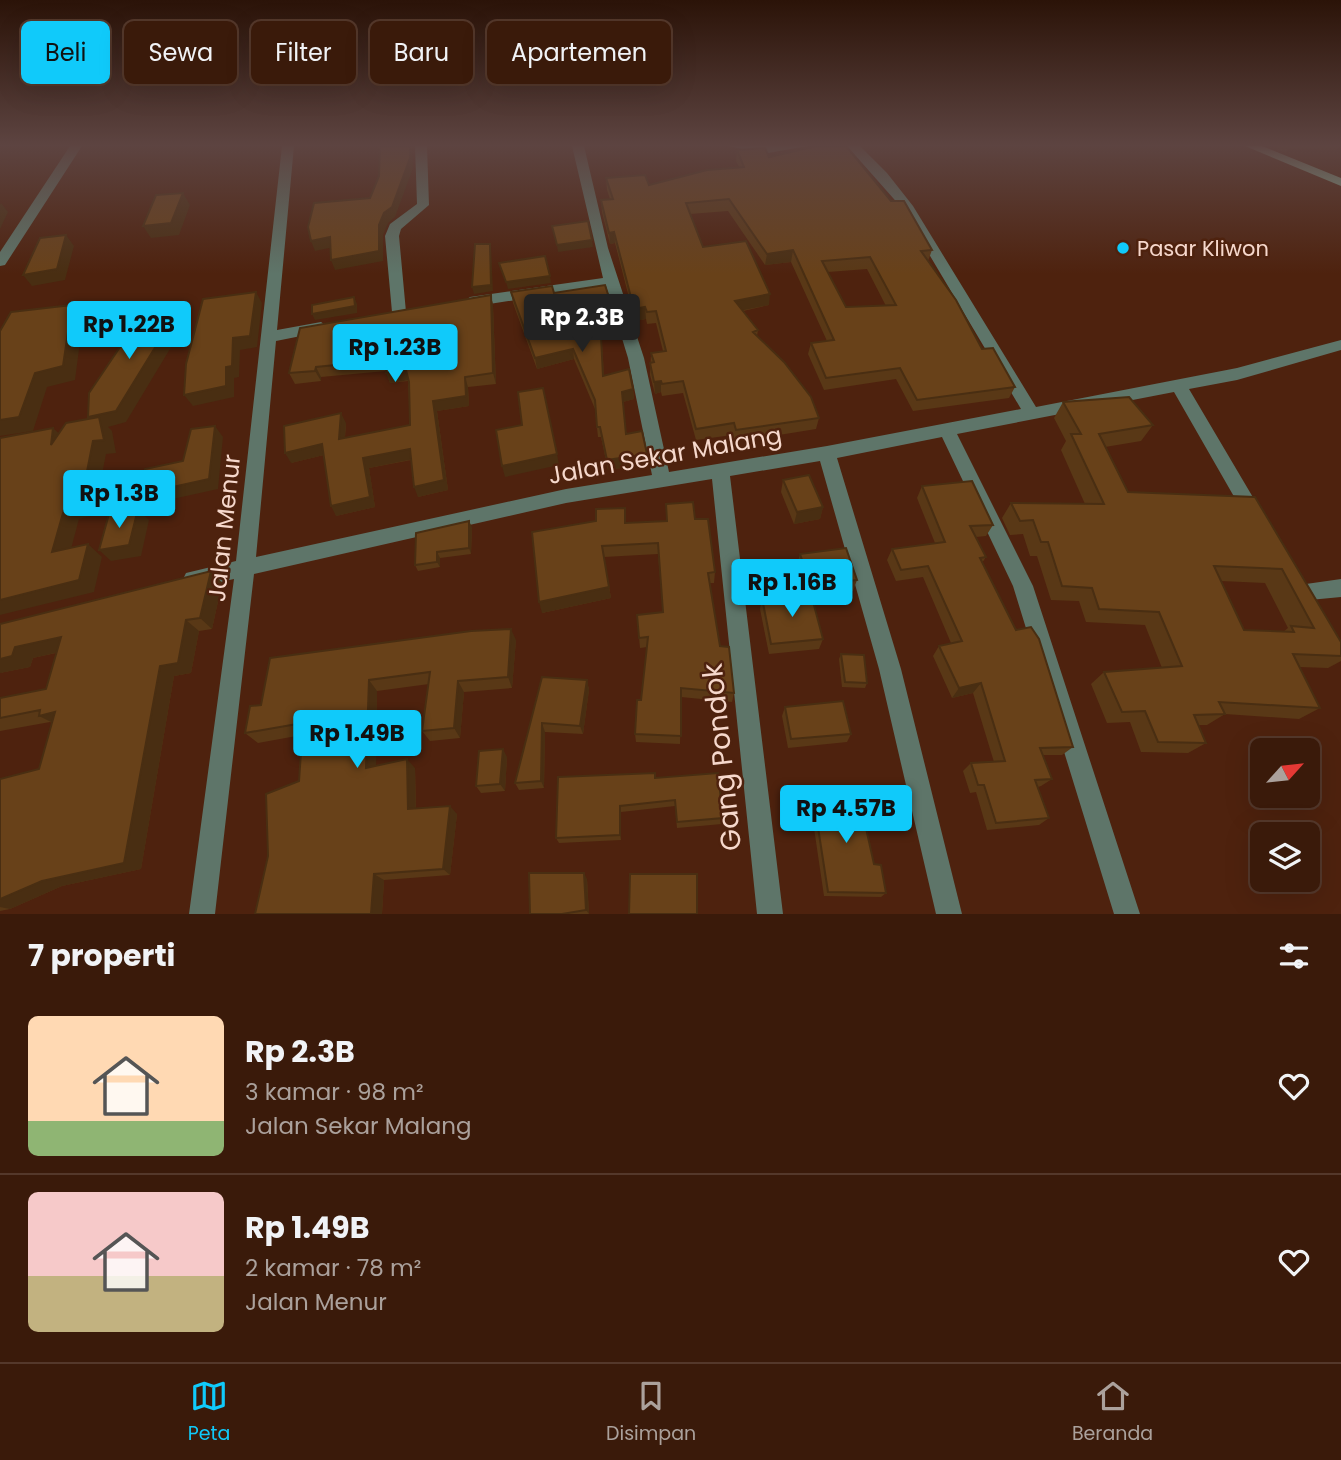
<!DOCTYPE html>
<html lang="id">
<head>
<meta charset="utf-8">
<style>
	body { margin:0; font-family:Poppins,sans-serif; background:#412313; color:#f1f3f6; height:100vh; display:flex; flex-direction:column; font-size:26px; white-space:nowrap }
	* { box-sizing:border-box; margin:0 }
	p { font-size:23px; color:#aba19c }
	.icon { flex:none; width:38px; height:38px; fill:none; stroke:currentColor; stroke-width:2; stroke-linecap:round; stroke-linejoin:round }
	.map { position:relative; height:914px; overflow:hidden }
	.drawer { display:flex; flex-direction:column; background:#3a1a0a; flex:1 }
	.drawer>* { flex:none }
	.top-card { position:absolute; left:21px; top:21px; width:700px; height:63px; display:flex; gap:14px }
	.needle { width:46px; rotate:63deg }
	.controls { position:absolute; left:1250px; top:738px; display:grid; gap:14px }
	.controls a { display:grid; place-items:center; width:70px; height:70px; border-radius:10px; background:#3a1a0a; box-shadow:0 7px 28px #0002,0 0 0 2px #54382b; font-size:35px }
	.price { position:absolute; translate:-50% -60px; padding:0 16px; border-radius:7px; background:#10cafa; color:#111; font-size:23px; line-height:46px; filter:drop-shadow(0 2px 4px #0008) }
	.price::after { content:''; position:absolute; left:50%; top:42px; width:21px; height:16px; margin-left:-10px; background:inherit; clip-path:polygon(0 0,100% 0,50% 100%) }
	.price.on { background:#222; color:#fff }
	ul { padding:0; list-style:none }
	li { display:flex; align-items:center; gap:21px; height:175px; padding:0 28px }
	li+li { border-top:2px solid #54382b }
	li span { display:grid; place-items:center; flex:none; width:196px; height:140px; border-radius:10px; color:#555 }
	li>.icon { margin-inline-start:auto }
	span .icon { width:84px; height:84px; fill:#fffc; stroke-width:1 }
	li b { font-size:30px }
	h2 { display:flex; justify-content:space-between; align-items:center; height:84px; padding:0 28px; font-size:30px }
	.tag { padding:0 24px; border-radius:10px; background:#3a1a0a; box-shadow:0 7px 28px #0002,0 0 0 2px #54382b; font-size:24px; line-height:63px }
	.tag.on { background:#10cafa; color:#111 }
	.tab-bar { display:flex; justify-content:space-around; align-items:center; height:98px; border-top:2px solid #54382b; background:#3a1a0a; font-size:19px; color:#aba19c }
	.tab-bar a { display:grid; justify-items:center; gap:4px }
	.tab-bar .on { color:#10cafa }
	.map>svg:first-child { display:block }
</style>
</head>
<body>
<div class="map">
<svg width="1341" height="914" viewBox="0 0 1341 914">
	<rect width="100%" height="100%" fill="#4e220e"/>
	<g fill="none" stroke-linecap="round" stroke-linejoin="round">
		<path fill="#5e7569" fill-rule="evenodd" d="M70,146H82L5,265L0,266V252Z
			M282,146H294L277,330L321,322L328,327L321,332L276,341L256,557L566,489L652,475L628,358L606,286L470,307L463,302L470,297L603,278L572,146H584L608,248L644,358L669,472L827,446L1021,409L901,207L847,146H860L887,173L913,206L1036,407L1237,368L1341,340V350L1237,380L1189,389L1264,516L1262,521L1255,524L1248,521L1174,392L957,434L1033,586L1140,914H1114L1013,586L942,437L837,458L901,669L962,914H936L879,669L820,461L730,476L783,914H757L712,479L566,503L254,574L215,914H189L234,579L193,588L186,585L183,579L186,573L236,561Z
			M415,146H427L429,205L401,229L399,236L406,312L399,317L392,312L385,236L390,224L417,204Z
			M729,146H808L762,154Z
			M1341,579V597L1299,601L1292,598L1289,592L1292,586Z"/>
		<path fill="#88b9a1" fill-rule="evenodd" d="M1245,146H1262L1341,178V186Z"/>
	</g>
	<path fill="#593816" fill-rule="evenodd" d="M810,146H846L932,250L928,261L982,349L1015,387L1009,398L913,411L896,379L824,390L808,354L811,343L827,341L791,262L765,265L728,211L690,214L703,247L769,305L743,311L758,330L757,336L819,418L816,429L735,442L732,435L696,440L683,393L662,396L661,392L655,394L650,375L651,353L663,351L656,323L647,324L646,319L635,321L615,243L610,244L602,212L601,200L610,199L607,190L606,178L649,185L739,167L736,161L737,150L769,157L810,148ZM867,269L886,306L846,307L828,272Z
		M1275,146H1339L1336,150L1289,149L1285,152L1278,150Z
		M511,292L554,293L614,313L615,324L601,326L604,376L633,389L634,399L623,402L626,434L647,464L608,470L601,437H598L595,409L574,359L537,369L513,303Z
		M491,295L493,306L496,384L468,387L469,406L437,411L448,490L418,497L411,460L369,468L375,507L336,516L324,455L291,463L346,423L345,438L410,425L408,381L390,383L386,371L321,377V381L295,384L289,373Z
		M1063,402L1153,425L1141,441L1105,447L1128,492L1255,497L1341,642V661L1328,668L1299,667L1320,708L1299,719L1225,714L1207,725H1199L1206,743L1188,753L1141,752L1130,722L1107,723L1091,684L1104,672L1162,668L1145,625L1086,622L1079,601L1051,600L1037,556H1030L1023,534L1010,535L1002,518L1011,503L1085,504L1061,450L1066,441L1054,418ZM1221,581L1265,583L1288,628L1283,632L1244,630Z
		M783,480L823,507L820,519L794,524L781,492Z
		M922,486L993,525L986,536L976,537L986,557L982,563L1073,747L1062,755H1043L1052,779L1041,786L1038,787L1049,818L1039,825L987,830L976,792L970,793L963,771L971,763L994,762L973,693L952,698L933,656L939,646L951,643L923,577L896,581L887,560L892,549L935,543L917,498Z
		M666,504L695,519L715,572L714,583H710L720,646L734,693L732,702L681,697L680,744L636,742L635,734L641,700L647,647L640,648L637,615L663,613L658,554L604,557L611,598L542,613L596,521L626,523L666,521Z
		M472,527L471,554L440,558V567L418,571L415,565Z
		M800,554L857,580L853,591L812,597L823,639L819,649L769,654L760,609L762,598L806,594L797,565Z
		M211,571L222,583L212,629L199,631L191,673L174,676L141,869L62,886L10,909L0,911V779L39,769L52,723L50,722L0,731V698L46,689L56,653L33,658L30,667L0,673Z
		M516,640L512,688L464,692L460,738L430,741L422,731L429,684L377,691L376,766L415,768L416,808L457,814L450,875L384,880L382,914H255L299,781L302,735L258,743L245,733L261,705Z
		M841,654L867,683L865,688L842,687L839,659Z
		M542,677L587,680L589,690L583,734L545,732L544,788L519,790L515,783Z
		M785,707L851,734L847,742L788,748L782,716Z
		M507,757L505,791L481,793L476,786Z
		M655,778L723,818L722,824L677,828L675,806L621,812V840L559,843L556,838Z
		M813,795L874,864L886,893L881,897L824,896L810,801Z
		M587,879L589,914H530Z"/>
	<path fill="#492e12" d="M410,146H412L413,168L395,217L388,223L383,235V261L335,270L331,260Z
		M183,193L190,205L179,235L151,238L143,226Z
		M1,203L8,212L0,229V205Z
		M614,232L615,243L610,244L609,233Z
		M66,235L74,246L65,280L32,286L23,275Z
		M330,237L334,247L315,251L311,241Z
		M592,240L593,247L558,252L557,245Z
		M490,244L491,250L493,291L474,294L472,287Z
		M793,250L791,262L765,265L767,254Z
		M550,276L551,283L508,289L506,282Z
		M256,292L262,303L257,347L240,350L239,377L234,378V397L193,406L184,395L233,338Z
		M770,294L769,305L734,312L735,301Z
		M491,295L493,306L496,384L493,373Z
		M354,297L357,304V313L315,320L312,314Z
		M72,305L83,319L75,380L47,387L33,431L0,436V420L35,373Z
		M180,307L188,319L126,422L108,427L112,431L116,453L106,454L94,515L79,519L67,564L52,552L65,506L98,429L88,417Z
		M645,307L646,319L635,321L634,309Z
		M614,313L615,324L601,326L604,387L600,316Z
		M573,349L574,359L537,369L535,358Z
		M316,367L321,377V381L315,371Z
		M406,370L410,380L390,383L386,373Z
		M465,377L468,387L469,406L437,411L448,490L418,497L414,487L433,401Z
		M661,381V392L655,394L654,382Z
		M633,389L634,399L623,402L622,392Z
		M341,413L346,423L344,449L339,439Z
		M215,426L223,437L218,489L150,504L141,494L209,479Z
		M53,428L67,441L51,445Z
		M322,444L328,454L291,463L285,453Z
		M410,449L414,459L369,468L375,507L336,516L331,506L363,458Z
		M557,454L559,465L505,477L502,466Z
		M647,454V464L608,470L607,460Z
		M823,507L820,519L794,524L797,512Z
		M138,509L149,520L141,556L111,561L99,550Z
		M469,521L472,527L471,554L469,548Z
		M88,544L102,557L94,592L0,615V600Z
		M437,552L440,558V567L437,562Z
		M211,571L222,583L212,629L200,618Z
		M609,587L611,598L542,613L539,602Z
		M186,620L199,631L191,673L174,676L141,869L62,886L10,909L0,907V899L160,666Z
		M511,629L516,640L512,688L508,677Z
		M61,637L77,648L33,658L30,667L0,673V659L15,647Z
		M369,680L377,691L376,777L366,768Z
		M587,680L589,690L583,734L580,726Z
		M458,681L464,692L460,738L454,728Z
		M981,683L973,693L952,698L959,688Z
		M55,712L57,725L39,716Z
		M542,723L545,732L544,788L541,781Z
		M503,749L507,757L505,791L500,784Z
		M407,759L415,768L416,816L408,809Z
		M450,806L457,814L450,875L443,869Z
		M620,806L621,812V840L620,835Z
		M584,873L587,879L589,914L586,910Z
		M374,874L384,880L382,914H371Z"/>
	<path fill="#684119" stroke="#492e12" stroke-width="2" fill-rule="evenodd" d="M380,146H410V158L392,207L384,213L379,225V251L331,260L330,237L311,241L308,227L314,203L370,198L379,176Z
		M817,146H846L891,201H904L932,250L921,251L956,300L982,349L993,348L1015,387L917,400L900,368L826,378L811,343L834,340L793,250L767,254L729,199L686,203L703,247L746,241L770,294L735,301L758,330L753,332L784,362L811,397L819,418L736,430L734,423L696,429L683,381L662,384L661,381L654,382L650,363L654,362L651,353L666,351L656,311L647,312L645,307L634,309L614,232L609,233L601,200L613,199L606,178L645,175L649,185L707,170L744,167L737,150L765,148L769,157ZM870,257L896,305L846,307L822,261Z
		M183,193L171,223L143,226L156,195Z
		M588,221L592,240L557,245L552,226Z
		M66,235L57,269L23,275L40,238Z
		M475,244H490L491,285L472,287Z
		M545,256L550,276L506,282L499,263Z
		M605,285L614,313L600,316L603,376L629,369L633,389L622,392L626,434L642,431L647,454L607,460L600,427H597L595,400L573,349L535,358L511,292L552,286L554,293Z
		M256,292L250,336L233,338L232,366L226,367V386L184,395L186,364L203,299Z
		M491,295L493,373L465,377L466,396L433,401L444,480L414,487L410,449L363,458L370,497L331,506L322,444L285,453L284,426L341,413L339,439L410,425L409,382L406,370L386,373V360L316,367L315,371L289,373L300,328Z
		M354,297L355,306L312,314V305Z
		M72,305L63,366L35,373L19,417L0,420V331L11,312Z
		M180,307L116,411L88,417L89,393L145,310Z
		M543,388L557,454L502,466L496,430L522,425L518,392Z
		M1129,397L1153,425L1099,434L1128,492L1255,497L1341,642V656L1293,654L1320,708L1219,702L1225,714L1194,715L1206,743L1158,742L1145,711L1122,712L1104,672L1182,666L1159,612L1099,609L1092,588L1062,586L1048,542H1041L1033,520L1020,521L1011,503L1104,504L1071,434H1081L1063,402ZM1214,566L1282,569L1314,628L1291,626L1294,632L1244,630Z
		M99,417L104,440L93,441L81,502L65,506L52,552L88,544L79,580L0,600V438L53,428L51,445L66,423Z
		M215,426L209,479L141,494L145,469L183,461L191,429Z
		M809,475L823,507L797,512L783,480Z
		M972,481L993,525L970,526L986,557L980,558L1016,630L1031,627L1039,639L1073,747L1040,748L1052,779L1035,780L1049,818L996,823L984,785H978L971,763L1005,761L981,683L959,688L939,646L962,641L928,566L901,570L892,549L945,542L922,486Z
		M693,502L695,519H708L715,572L708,573L720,646L729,647L734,693L681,688V736L635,734L637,700H641L648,637L639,638L637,615L663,612L658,543L602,546L609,587L539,602L532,532L596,521V509L625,508V523L667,521L666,504Z
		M138,509L129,545L99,550L109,514Z
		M469,521V548L437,552V562L415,565L416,533Z
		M846,548L857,580L811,586L800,554Z
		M211,571L200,618L186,620L178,663L160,666L124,863L42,881L0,899V779L39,769L55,712L39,716L40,710L0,718V698L46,689L61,637L15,647L12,656L0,659V624Z
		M811,594L823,639L771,644L762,598Z
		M511,629L508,677L458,681L454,728L422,731L430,672L369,680L366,768L407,759L408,809L450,806L443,869L374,874L371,914H255L268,856L266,794L299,781L303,723L245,733L250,706L261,705L270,658L471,631Z
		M841,654L864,655L867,683L845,682Z
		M542,677L587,680L580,726L542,723L541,781L515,783Z
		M843,701L851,734L791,739L785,707Z
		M503,749L500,784L476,786L479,751Z
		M655,773V778L718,773L723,818L677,822L675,800L620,806V835L556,838L558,777Z
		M858,792L874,864L881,865L886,893L828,892L813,795Z
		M529,873H584L586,910L562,914H530Z
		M630,874H697V914H629Z"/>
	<linearGradient id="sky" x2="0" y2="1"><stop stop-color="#2b1308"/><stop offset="0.53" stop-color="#5d4441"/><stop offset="1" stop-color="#5d4441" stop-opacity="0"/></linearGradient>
	<rect width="1341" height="274" fill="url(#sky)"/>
	<circle fill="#10cafa" stroke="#4e220e" stroke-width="2.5" cx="1123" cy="248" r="7"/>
	<g text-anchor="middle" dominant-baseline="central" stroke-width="5" stroke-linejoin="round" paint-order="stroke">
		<g font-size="21" fill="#f6d8cc" stroke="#4e220e" text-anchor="start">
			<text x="1137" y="248">Pasar Kliwon</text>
		</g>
		<g font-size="24" fill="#f6d8cc" stroke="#4e220e">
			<text transform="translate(665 455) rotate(-10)">Jalan Sekar Malang</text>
			<text transform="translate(224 528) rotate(-84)">Jalan Menur</text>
		</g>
		<g font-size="28" fill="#f6d8cc" stroke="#4e220e">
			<text transform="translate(722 757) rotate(-96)">Gang Pondok</text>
		</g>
	</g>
</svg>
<div class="controls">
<a><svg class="needle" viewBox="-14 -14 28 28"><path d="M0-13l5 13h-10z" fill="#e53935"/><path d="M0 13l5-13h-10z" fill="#aba19c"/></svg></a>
<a><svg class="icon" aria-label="layers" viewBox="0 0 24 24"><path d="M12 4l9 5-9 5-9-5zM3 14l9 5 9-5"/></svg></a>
</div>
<b class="price on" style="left:582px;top:354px">Rp 2.3B</b>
<b class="price" style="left:129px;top:361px">Rp 1.22B</b>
<b class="price" style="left:395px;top:384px">Rp 1.23B</b>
<b class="price" style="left:119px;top:530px">Rp 1.3B</b>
<b class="price" style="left:792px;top:619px">Rp 1.16B</b>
<b class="price" style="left:357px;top:770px">Rp 1.49B</b>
<b class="price" style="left:846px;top:845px">Rp 4.57B</b>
<div class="top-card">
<a class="tag on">Beli</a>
<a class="tag">Sewa</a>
<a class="tag">Filter</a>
<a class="tag">Baru</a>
<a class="tag">Apartemen</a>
</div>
</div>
<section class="drawer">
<h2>7 properti<svg class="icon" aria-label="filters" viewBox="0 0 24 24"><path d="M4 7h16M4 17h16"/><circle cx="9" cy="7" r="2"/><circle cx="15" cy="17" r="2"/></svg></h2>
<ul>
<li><span style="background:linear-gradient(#ffd9b3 75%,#8fb573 0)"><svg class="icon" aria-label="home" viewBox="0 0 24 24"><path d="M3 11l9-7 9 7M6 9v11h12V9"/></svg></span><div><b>Rp 2.3B</b><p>3 kamar · 98 m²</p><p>Jalan Sekar Malang</p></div><svg class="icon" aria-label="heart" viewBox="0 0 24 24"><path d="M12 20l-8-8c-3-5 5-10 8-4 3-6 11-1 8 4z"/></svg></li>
<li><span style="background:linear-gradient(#f6c9c9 60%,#c2b280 0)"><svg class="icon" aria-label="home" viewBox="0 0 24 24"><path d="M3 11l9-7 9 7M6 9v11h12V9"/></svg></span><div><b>Rp 1.49B</b><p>2 kamar · 78 m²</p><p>Jalan Menur</p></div><svg class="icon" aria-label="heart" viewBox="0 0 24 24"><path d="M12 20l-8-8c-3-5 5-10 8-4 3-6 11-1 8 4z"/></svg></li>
</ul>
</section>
<nav class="tab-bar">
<a class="on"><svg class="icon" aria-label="map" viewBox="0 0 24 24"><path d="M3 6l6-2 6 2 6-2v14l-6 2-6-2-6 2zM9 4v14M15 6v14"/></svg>Peta</a>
<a><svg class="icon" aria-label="saved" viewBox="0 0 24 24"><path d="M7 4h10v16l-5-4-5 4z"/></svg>Disimpan</a>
<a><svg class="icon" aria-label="home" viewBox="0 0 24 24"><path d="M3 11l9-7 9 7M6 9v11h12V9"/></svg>Beranda</a>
</nav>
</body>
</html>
